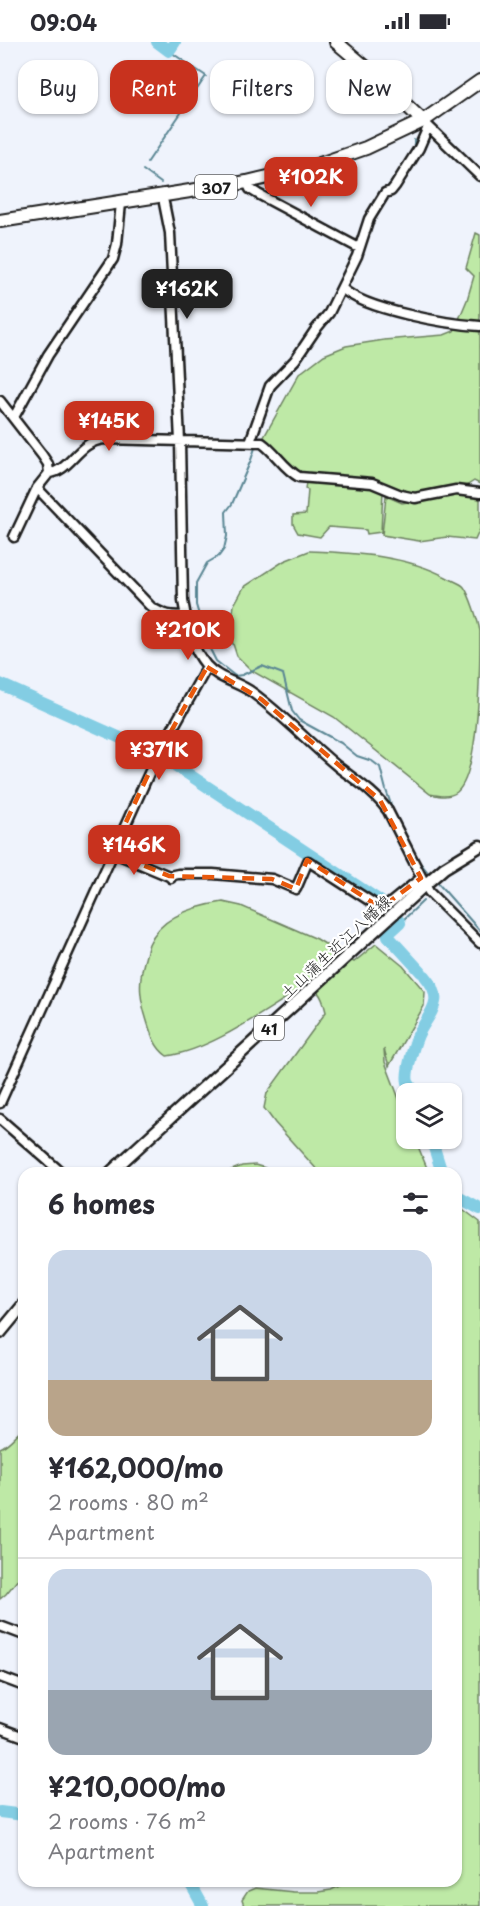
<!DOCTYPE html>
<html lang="en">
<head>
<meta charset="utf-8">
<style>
	body { margin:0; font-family:"Playpen Sans","Klee One",sans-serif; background:#f2f2f3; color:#2b2b33; height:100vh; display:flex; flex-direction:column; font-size:22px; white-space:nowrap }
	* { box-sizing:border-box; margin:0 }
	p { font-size:20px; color:#7c7c81 }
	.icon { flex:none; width:33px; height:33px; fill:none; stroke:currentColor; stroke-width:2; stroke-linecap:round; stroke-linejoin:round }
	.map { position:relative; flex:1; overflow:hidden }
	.sheet { position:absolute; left:18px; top:1125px; width:444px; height:720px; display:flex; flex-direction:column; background:#fff; border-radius:18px; box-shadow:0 2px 4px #0004 }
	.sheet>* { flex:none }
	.top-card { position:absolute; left:18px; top:18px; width:444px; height:54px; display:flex; gap:12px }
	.fabs { position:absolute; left:396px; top:1041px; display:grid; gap:12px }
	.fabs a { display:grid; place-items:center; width:66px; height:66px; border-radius:12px; background:#fff; box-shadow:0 2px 4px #0004; font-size:30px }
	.price { position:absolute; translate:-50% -51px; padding:0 14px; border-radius:12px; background:#c8321e; color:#fff; font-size:20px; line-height:39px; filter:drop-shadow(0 2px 3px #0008) }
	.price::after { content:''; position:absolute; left:50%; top:36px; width:18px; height:14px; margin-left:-9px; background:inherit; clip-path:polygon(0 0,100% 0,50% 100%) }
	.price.selected { background:#222; color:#fff }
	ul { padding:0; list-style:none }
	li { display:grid; align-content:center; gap:12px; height:318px; padding:0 30px }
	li+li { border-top:2px solid #e1e1e2 }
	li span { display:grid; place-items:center; height:186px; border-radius:18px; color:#555 }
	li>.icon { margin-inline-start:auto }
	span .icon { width:108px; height:108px; fill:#fffc; stroke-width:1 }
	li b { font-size:26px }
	h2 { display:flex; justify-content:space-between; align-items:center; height:72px; padding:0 30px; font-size:26px }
	.pill { padding:0 21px; border-radius:18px; background:#fff; box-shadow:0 2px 4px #0004; font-size:21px; line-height:54px }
	.pill.selected { background:#c8321e; color:#fff }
	.status { display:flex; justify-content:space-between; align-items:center; height:42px; padding:0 30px; background:#fff; direction:ltr }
	.status svg { height:16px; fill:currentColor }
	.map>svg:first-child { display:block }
</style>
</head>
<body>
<div class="status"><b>09:04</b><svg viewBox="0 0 49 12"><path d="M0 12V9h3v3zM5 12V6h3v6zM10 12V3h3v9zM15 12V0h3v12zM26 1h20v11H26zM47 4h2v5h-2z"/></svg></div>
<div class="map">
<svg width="480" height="1864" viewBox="0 0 480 1864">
	<rect width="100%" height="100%" fill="#eff3fc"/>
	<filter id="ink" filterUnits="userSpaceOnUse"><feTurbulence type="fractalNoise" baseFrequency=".0167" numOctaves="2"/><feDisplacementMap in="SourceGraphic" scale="12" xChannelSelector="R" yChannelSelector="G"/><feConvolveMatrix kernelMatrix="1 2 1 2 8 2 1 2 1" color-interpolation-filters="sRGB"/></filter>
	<g filter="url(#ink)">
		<path fill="#bee9a6" stroke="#6d8261" stroke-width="1.5" d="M476,191L480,193V442L474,439C456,452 428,453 407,452L304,432L293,427L264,395L299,332L324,313L346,304L384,298L444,293L454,289L467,258L474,234L466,226Z
			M309,439L372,444L383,449L381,490L367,492L366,488L329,485L320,495L298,491L293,482V473L306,472L308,448L305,447L306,440Z
			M462,451L480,455V487L475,498L447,495L419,499L382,493L386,454L402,461Z
			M309,509C356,511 406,513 448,536C453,539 461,541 464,545C470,553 478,579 480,589C480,624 480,730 457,750C449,756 440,754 430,752L334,675L252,629L237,614L232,599L231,583L234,563L244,545L284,519Z
			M223,860L241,864L317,897L354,920L376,902L403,924L425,950L424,964L389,1024L384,1007L385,1020L406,1075V1096L415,1097L429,1131H320L275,1081L264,1066L267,1051L326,970C322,953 319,944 299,948C261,971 211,1008 167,1014C155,1006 151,992 147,979C140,957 138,942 144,920C146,914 147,908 149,902C161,874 196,864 223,860Z
			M255,1123L265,1126L268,1131H224L242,1124Z
			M456,1162L480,1180V1864H244L242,1858L248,1849L255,1846L294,1850H318L331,1848L350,1839H456Z
			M24,1386V1530L6,1552L0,1557V1406C10,1402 15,1393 24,1386Z"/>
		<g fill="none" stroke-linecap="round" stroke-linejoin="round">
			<path stroke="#5a8693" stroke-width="2" d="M386,55L400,72
				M414,109V98
				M147,121L206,34L169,9
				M143,128L161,141
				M389,145V143L397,133
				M282,338C300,325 306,309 318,292C323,285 329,280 333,272
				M269,358L278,341
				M256,403L251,418L232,462L226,470L227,494L224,507L219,514L207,521L196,541V563L208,603L216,619L235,634L242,633L262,624L283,632L292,669L299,678L341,701L357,714L372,719L380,725L386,748L396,777
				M400,784L416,816L430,833
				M436,839L480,889
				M400,881L423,859"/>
			<path stroke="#83cde3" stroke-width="12" d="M157,0L169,9L175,0
				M0,642L154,711
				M164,716L380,859
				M399,879L400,881L388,892V894L421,930
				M416,1052C413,1048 410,1044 408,1040C405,1031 415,998 420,989C432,968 445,957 425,934
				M431,1096L442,1131
				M456,1154L480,1167
				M0,1770L24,1773
				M189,1839L203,1864"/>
			<defs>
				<path id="minor" d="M426,82L480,134
					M247,140L250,147L258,152L359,206
					M164,161L170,191L180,399L183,559C188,584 189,602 206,623C219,638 239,640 253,651C283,673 308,700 337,724C355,738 375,750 388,769L429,850L480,901
					M342,246C364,268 448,282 480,284
					M0,359L42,413L48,422L49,431
					M14,375L48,313L113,217L117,202L121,161
					M250,400L270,344L295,318L316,287L329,271L357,214L369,177L385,151L391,149L395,144L419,106L428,85
					M14,495L37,446
					M186,573C172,575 163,573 151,565L37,446L49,431C71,429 77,400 104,397L262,401C276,411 284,427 299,435L372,441L401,453L415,456L456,448L480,451
					M112,810L169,834L171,836
					M169,834L178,832H213L272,837L296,847L308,819L381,866L389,862L421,836
					M0,1061L155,718L207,625
					M0,1077L62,1131
					M0,1584L24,1593
					M0,1635L24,1644
					M0,1686L24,1695"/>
				<path id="major" d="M110,1131L428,840L444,826L480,804
					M0,1291L24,1262"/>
				<path id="highway" d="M336,0L368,27L423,79
					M0,179L247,140L311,125L366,106L423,79L480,39"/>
			</defs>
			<use href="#minor" stroke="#1c1c1c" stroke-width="13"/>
			<use href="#major" stroke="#1c1c1c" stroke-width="15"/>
			<use href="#highway" stroke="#1c1c1c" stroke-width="16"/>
			<use href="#minor" stroke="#fff" stroke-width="8"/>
			<use href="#major" stroke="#fff" stroke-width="10"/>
			<use href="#highway" stroke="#fff" stroke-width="12"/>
		</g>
	</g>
	<path fill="none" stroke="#e8590c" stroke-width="4.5" stroke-dasharray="12 8" stroke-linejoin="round" d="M207,625L261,657L380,758L421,836L381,866L307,818L296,847L272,837L169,834L112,810L155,718Z"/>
	<g text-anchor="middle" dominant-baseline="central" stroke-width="4.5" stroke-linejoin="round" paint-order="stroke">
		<g fill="#fff" stroke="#606060" stroke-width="1.5">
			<rect x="195" y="133" width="42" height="24" rx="4.5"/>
			<rect x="254" y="974" width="30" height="24" rx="4.5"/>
		</g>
		<g font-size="15" font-weight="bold" fill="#1c1c1c">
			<text x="216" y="145">307</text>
			<text x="269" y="986">41</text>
		</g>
		<g font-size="16" fill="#1c1c1c" stroke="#fff">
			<text transform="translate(335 904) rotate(-43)">土山蒲生近江八幡線</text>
		</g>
	</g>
</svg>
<div class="fabs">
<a><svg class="icon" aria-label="layers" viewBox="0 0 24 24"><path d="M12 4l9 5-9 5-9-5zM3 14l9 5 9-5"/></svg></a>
</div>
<b class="price" style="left:311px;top:166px">¥102K</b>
<b class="price selected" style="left:187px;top:278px">¥162K</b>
<b class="price" style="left:109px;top:410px">¥145K</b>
<b class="price" style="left:188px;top:619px">¥210K</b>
<b class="price" style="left:159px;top:739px">¥371K</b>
<b class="price" style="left:134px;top:834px">¥146K</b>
<div class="top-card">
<a class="pill">Buy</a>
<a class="pill selected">Rent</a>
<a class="pill">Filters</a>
<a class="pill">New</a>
</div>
<section class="sheet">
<h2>6 homes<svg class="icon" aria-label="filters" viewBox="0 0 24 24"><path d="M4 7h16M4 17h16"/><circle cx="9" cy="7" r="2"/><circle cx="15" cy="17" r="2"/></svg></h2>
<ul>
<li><span style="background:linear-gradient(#c9d6e8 70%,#b9a48a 0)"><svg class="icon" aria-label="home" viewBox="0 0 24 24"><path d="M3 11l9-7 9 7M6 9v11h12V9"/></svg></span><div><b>¥162,000/mo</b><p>2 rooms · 80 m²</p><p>Apartment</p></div></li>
<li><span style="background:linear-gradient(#c9d6e8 65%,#9aa5b1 0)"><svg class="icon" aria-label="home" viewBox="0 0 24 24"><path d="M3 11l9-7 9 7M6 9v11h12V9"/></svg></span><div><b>¥210,000/mo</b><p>2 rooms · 76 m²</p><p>Apartment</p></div></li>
</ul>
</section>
</div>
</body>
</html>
